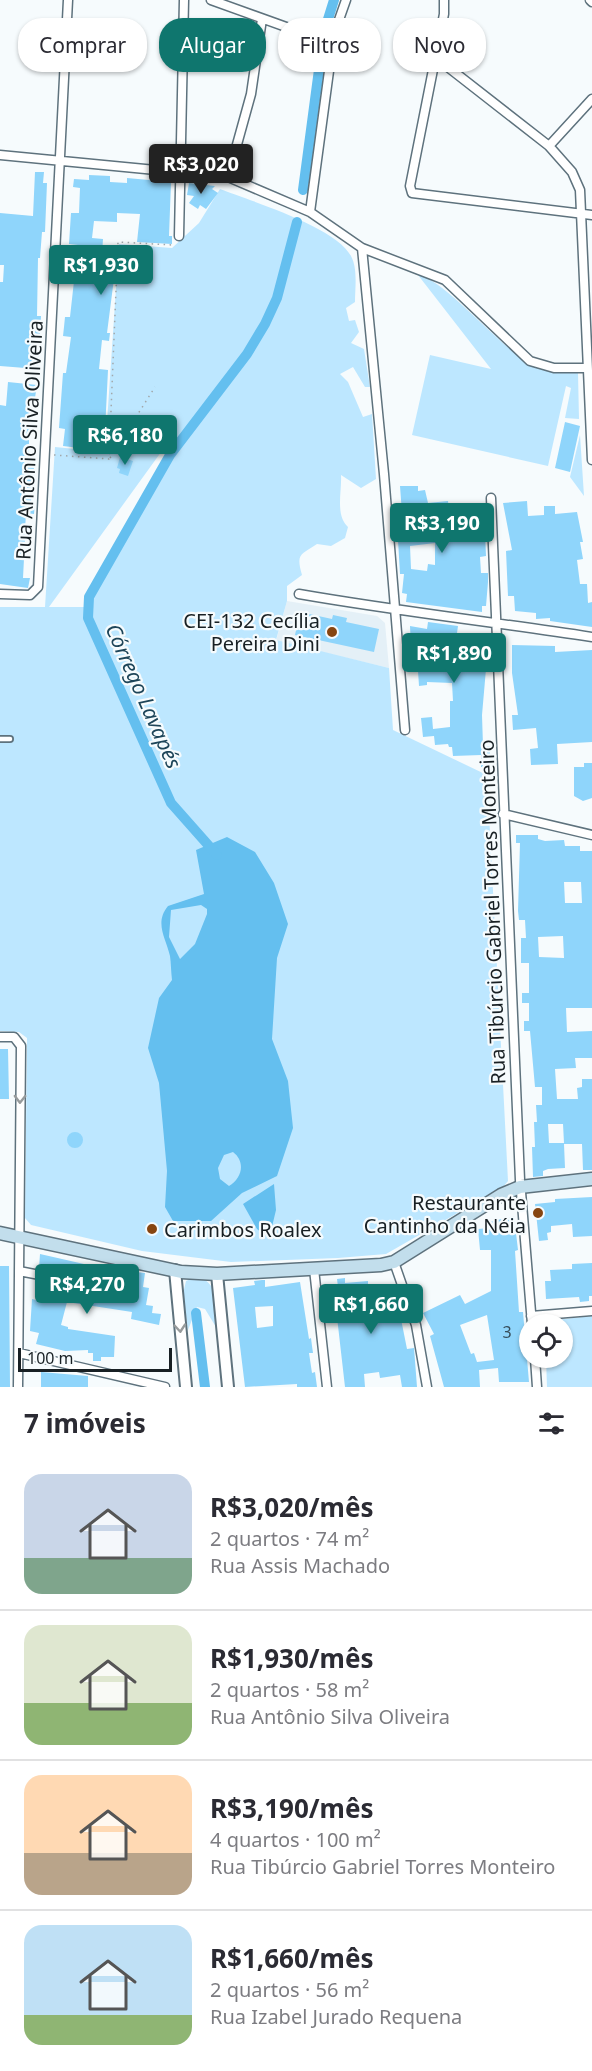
<!DOCTYPE html>
<html lang="pt">
<head>
<meta charset="utf-8">
<style>
	body { margin:0; font-family:"Noto Sans",sans-serif; background:#f2f2f3; color:#2b2b33; height:100vh; display:flex; flex-direction:column; font-size:22px; white-space:nowrap }
	* { box-sizing:border-box; margin:0 }
	p { font-size:20px; color:#7c7c81 }
	.icon { flex:none; width:33px; height:33px; fill:none; stroke:currentColor; stroke-width:2; stroke-linecap:round; stroke-linejoin:round }
	.map { position:relative; height:1387px; overflow:hidden }
	.side { display:flex; flex-direction:column; background:#fff; flex:1 }
	.side>* { flex:none }
	.guide { position:absolute; left:18px; top:18px; width:556px; height:54px; display:flex; gap:12px }
	.controls { position:absolute; left:519px; top:1314px; display:grid; gap:12px }
	.controls a { display:grid; place-items:center; width:54px; height:54px; border-radius:50%; background:#fff; box-shadow:0 2px 4px #0004; font-size:30px }
	.scale { position:absolute; left:18px; bottom:15px; width:154px; box-sizing:border-box; padding-left:6px; border:3px solid #182024; border-top:0; font-size:16px; line-height:21px; white-space:nowrap; color:#182024; -webkit-text-stroke:4px #f6fbfd; paint-order:stroke }
	.price { position:absolute; translate:-50% -51px; padding:0 14px; border-radius:6px; background:#0f766e; color:#fff; font-size:20px; line-height:39px; filter:drop-shadow(0 2px 3px #0008) }
	.price::after { content:''; position:absolute; left:50%; top:36px; width:18px; height:14px; margin-left:-9px; background:inherit; clip-path:polygon(0 0,100% 0,50% 100%) }
	.price.selected { background:#222; color:#fff }
	ul { padding:0; list-style:none }
	li { display:flex; align-items:center; gap:18px; height:150px; padding:0 24px }
	li+li { border-top:2px solid #e1e1e2 }
	li span { display:grid; place-items:center; flex:none; width:168px; height:120px; border-radius:18px; color:#555 }
	li>.icon { margin-inline-start:auto }
	span .icon { width:72px; height:72px; fill:#fffc; stroke-width:1 }
	li b { font-size:26px }
	h2 { display:flex; justify-content:space-between; align-items:center; height:72px; padding:0 24px; font-size:26px }
	.pill { padding:0 21px; border-radius:24px; background:#fff; box-shadow:0 2px 4px #0004; font-size:21px; line-height:54px }
	.pill.selected { background:#0f766e; color:#fff }
	.map>svg:first-child { display:block }
</style>
</head>
<body>
<div class="map">
<svg width="592" height="1387" viewBox="0 0 592 1387">
	<rect width="100%" height="100%" fill="#f6fbfd"/>
	<path fill="#e4f0f7" d="M287,601L377,616L385,623L389,668L276,641Z"/>
	<path fill="#bde7ff" fill-rule="evenodd" d="M220,189C251,201 336,227 351,256C358,269 355,288 355,302L346,308L349,321L355,320L359,332L351,343L364,349L370,387H365L353,367L340,374L348,382L363,417L372,414L376,479L361,488L341,475C342,492 335,515 348,527L345,538L331,546L317,544C300,555 296,554 302,575L287,586V601L276,640L389,668L393,730L487,775L508,1181L503,1187L386,1254L338,1258L231,1262L142,1251L31,1225L25,1218L27,1038L19,1032L0,1031V607H45L55,447L105,452L119,244L172,248L199,223ZM164,448L172,453L89,597L86,607H49Z
		M418,275C444,279 498,345 529,363C543,371 563,371 578,373L579,419L565,418L571,388L566,386L548,466L412,435L430,355L491,369Z
		M580,435L584,496L570,477Z
		M195,1277C218,1278 219,1309 216,1327L205,1309L197,1307L188,1330L183,1294L186,1281Z
		M592,1316V1387H547L546,1358H562V1324H544L546,1321Z"/>
	<path fill="#64bfef" fill-rule="evenodd" d="M227,837L255,852L274,883L288,924L277,958L272,1039L288,1081L293,1128L277,1176L242,1193L211,1221H173L165,1207L167,1171L159,1083L148,1048L159,998L172,980C171,972 171,963 170,956C166,938 154,923 168,906L204,894L196,850ZM201,905L207,909V914L195,944L180,959L169,937L171,910ZM233,1152C246,1162 242,1178 229,1186L220,1179L218,1168L224,1155Z
		M274,1184L276,1210L271,1231L262,1233L257,1229L243,1204Z"/>
	<g fill="none" stroke-linecap="round" stroke-linejoin="round">
		<path stroke="#64bfef" stroke-width="10" d="M303,190L324,32L334,0
			M217,855L171,803L88,618L89,597L170,455L247,354L265,324L277,298L297,222
			M196,1313L205,1387"/>
	</g>
	<path fill="#8fd5fb" fill-rule="evenodd" d="M35,172H44L43,183H47L45,232H42L40,258H38L37,316H41L38,369L0,366V282H3L4,265H0V213L33,216Z
		M89,175L110,176V182L127,183V178L171,182L169,236H172V244L137,242L140,214L117,213V222L94,221L92,238L103,239L102,254L117,255L107,333H110L109,341L102,340L99,369L108,370L104,451L63,446L65,429L59,428L63,373H66L71,337L63,336L64,327L65,317H70L78,245L69,244L71,213H79L80,188L73,187L74,179L89,180Z
		M189,183L215,186L212,189L218,193L206,209L200,205L198,209L189,203L194,196L187,195Z
		M8,382L37,385L29,436V456H35L31,501L35,502L34,514L26,513L25,530L31,531V539H25L23,578H30L28,588L0,584V405L6,406Z
		M565,422L580,426L570,472L555,468Z
		M120,457L133,461L128,476L119,473L120,469L117,468Z
		M400,486H418V491L425,490L428,503L448,501L449,511L484,510L486,556L480,557L481,573H488V582L486,606H482V612L406,602L407,594L402,593L404,574H400L398,540H404ZM435,543V565L428,564L427,571L411,569L410,546Z
		M527,501L528,516L544,515V506H555V514L577,512L583,542H580L583,559L577,560L580,584H587L588,603L592,602V627L550,621V618L536,619V613L515,611L514,596H508L506,551L512,550L503,503Z
		M300,612L332,619L333,615L347,618L346,622L379,629L374,652L295,635Z
		M428,622L458,626L457,633L487,638L484,659H489V669H486L482,715L483,746H490V767H481V755L453,756L452,747H449L448,744L435,745L434,736L423,737L421,718L432,717L433,729L450,727V701H453L452,683L427,682V685L419,686L418,671H412L410,626L427,629Z
		M512,645L555,646V652L592,650V742L557,744L558,764L531,765L530,749L538,748L536,728L513,730L512,715H518L512,673Z
		M584,763H592V798L583,801L574,796V767H584Z
		M516,835H538V839L545,841L564,840L565,846H580V851H592V1008H566L567,1032L592,1031V1058H575L576,1068L555,1069L557,1099H578L577,1088L582,1087V1079H592V1170H583L582,1144H564L565,1168L548,1169L543,1171V1176L533,1177L532,1147H535L534,1122H537L536,1105H542V1087H535L530,1031H524V1021H529V1003H522V993H529V963H521V938H526L525,920H519L518,911L520,843H516ZM564,882H581L582,903H565ZM563,936L564,958L539,957L538,937ZM548,1124H563L564,1143H549Z
		M0,1049H8L9,1099H0Z
		M67 1140a8 8 0 1 1 16 0a8 8 0 1 1-16 0Z
		M592,1197V1236L573,1237L572,1224L551,1226V1232L547,1233L548,1240L539,1241L535,1204L555,1202V1199Z
		M514,1216L518,1250L515,1251L519,1312H523L529,1382H499L498,1368L479,1370L480,1387H444L430,1336L434,1334L423,1313L460,1295L465,1304L491,1291V1250H480L478,1229L489,1228V1222ZM487,1315L494,1360L477,1362L474,1353L471,1354L460,1325Z
		M40,1254L106,1269L105,1278L101,1277V1280L39,1268Z
		M592,1263V1296H589V1301L580,1302L579,1297L546,1299L545,1281H551L550,1270L572,1269V1264Z
		M0,1266H9L10,1387H0Z
		M136,1272L145,1273L143,1287L149,1288L146,1305L153,1306L152,1313L161,1314L159,1325L131,1319L132,1312L67,1302L61,1325L68,1327V1329L115,1336L114,1357H101V1361H93V1353H88V1350L65,1351L36,1344L39,1333L30,1331L32,1299L40,1301V1285H44V1282L117,1295L118,1277L135,1278Z
		M345,1278V1283L368,1281V1288L388,1285L391,1310L399,1309L407,1349L414,1348L417,1387H402L400,1375L380,1378L379,1372L364,1374L365,1387H345L337,1317H333L331,1296L339,1295L337,1279Z
		M262,1280H265V1287L300,1282L309,1339L311,1338L312,1346L313,1353H309L312,1373L315,1372L317,1387H297V1384L245,1387L233,1288L255,1285L254,1281ZM273,1306V1326L257,1328L255,1307Z
		M41,1372L88,1376V1387H41Z"/>
	<g fill="none" stroke-linecap="round" stroke-linejoin="round">
		<defs>
			<path id="service" d="M0,739H10"/>
			<path id="minor" d="M211,0L314,37
				M444,0V14L410,186L412,193L592,215
				M590,0L592,2
				M435,57L549,146L572,172L580,190L592,460
				M549,146L592,99
				M0,155L228,177L310,212L362,248L445,280L530,361L554,368H587
				M228,177L251,94L262,19
				M310,212L334,34L346,0
				M179,236L184,0
				M362,248L384,474L405,730
				M491,498L520,1180L532,1324
				M0,594L30,595L38,587L68,0
				M299,594C396,611 494,622 592,637
				M503,814L592,835
				M0,1037H14L21,1046L18,1387
				M394,1262L416,1325L427,1387
				M314,1269L327,1387
				M19,1271L102,1287
				M531,1316L592,1311
				M19,1353L165,1387
				M535,1358L537,1387"/>
			<path id="tertiary" d="M175,1270L186,1387
				M217,1274L228,1387"/>
			<path id="secondary" d="M0,1233L181,1272L217,1274L381,1265L394,1262L501,1195L520,1187L592,1179"/>
		</defs>
		<use href="#service" stroke="#5e727d" stroke-width="8"/>
		<use href="#minor" stroke="#5e727d" stroke-width="11"/>
		<use href="#tertiary" stroke="#5e727d" stroke-width="14"/>
		<use href="#secondary" stroke="#5e727d" stroke-width="15"/>
		<path stroke="#a2a8ab" stroke-width="1.5" stroke-dasharray="1.5 4.5" stroke-linecap="butt" d="M54,455L109,459L118,242L173,245
			M110,458L155,387"/>
		<use href="#service" stroke="#fff" stroke-width="4.5"/>
		<use href="#minor" stroke="#fff" stroke-width="8"/>
		<use href="#tertiary" stroke="#fff" stroke-width="10"/>
		<use href="#secondary" stroke="#c2deec" stroke-width="12"/>
	</g>
	<defs><path id="oneway-chevron" d="M-2-3.5L2.5 0L-2 3.5" fill="none" stroke-width="1.6" stroke-linecap="round" stroke-linejoin="round" transform="scale(1.5)"/></defs>
	<g stroke="#979b9c">
		<use href="#oneway-chevron" transform="translate(20 1099) rotate(91)"/>
		<use href="#oneway-chevron" transform="translate(180 1328) rotate(85)"/>
	</g>
	<g fill="#864510" stroke="#f6fbfd" stroke-width="2">
		<circle cx="332" cy="632" r="6"/>
		<circle cx="538" cy="1213" r="6"/>
		<circle cx="152" cy="1229" r="6"/>
	</g>
	<g text-anchor="middle" dominant-baseline="central" stroke-width="4.5" stroke-linejoin="round" paint-order="stroke">
		<g font-size="16" fill="#364d5a">
			<text x="507" y="1332">3</text>
		</g>
		<g font-size="20" fill="#182024" stroke="#f6fbfd">
			<text transform="translate(29 440) rotate(-87)">Rua Antônio Silva Oliveira</text>
			<text transform="translate(492 912) rotate(-92)">Rua Tibúrcio Gabriel Torres Monteiro</text>
		</g>
		<g font-size="20" fill="#182024" stroke="#f6fbfd" text-anchor="end">
			<text x="320" y="620">CEI-132 Cecília<tspan x="320" dy="23">Pereira Dini</tspan></text>
			<text x="526" y="1202">Restaurante<tspan x="526" dy="23">Cantinho da Néia</tspan></text>
			<text x="164" y="1229" text-anchor="start">Carimbos Roalex</text>
		</g>
		<g font-size="21" font-style="italic" fill="#1d4559" stroke="#f6fbfd">
			<text transform="translate(144 696) rotate(66)">Córrego Lavapés</text>
		</g>
	</g>
</svg>
<div class="controls">
<a><svg class="icon" aria-label="locate" viewBox="0 0 24 24"><circle cx="12" cy="12" r="6"/><path d="M12 2v4M12 18v4M2 12h4M18 12h4"/></svg></a>
</div>
<div class="scale">100 m</div>
<b class="price selected" style="left:201px;top:195px">R$3,020</b>
<b class="price" style="left:101px;top:296px">R$1,930</b>
<b class="price" style="left:125px;top:466px">R$6,180</b>
<b class="price" style="left:442px;top:554px">R$3,190</b>
<b class="price" style="left:454px;top:684px">R$1,890</b>
<b class="price" style="left:87px;top:1315px">R$4,270</b>
<b class="price" style="left:371px;top:1335px">R$1,660</b>
<div class="guide">
<a class="pill">Comprar</a>
<a class="pill selected">Alugar</a>
<a class="pill">Filtros</a>
<a class="pill">Novo</a>
</div>
</div>
<section class="side">
<h2>7 imóveis<svg class="icon" aria-label="filters" viewBox="0 0 24 24"><path d="M4 7h16M4 17h16"/><circle cx="9" cy="7" r="2"/><circle cx="15" cy="17" r="2"/></svg></h2>
<ul>
<li><span style="background:linear-gradient(#c9d6e8 70%,#7fa58c 0)"><svg class="icon" aria-label="home" viewBox="0 0 24 24"><path d="M3 11l9-7 9 7M6 9v11h12V9"/></svg></span><div><b>R$3,020/mês</b><p>2 quartos · 74 m²</p><p>Rua Assis Machado</p></div></li>
<li><span style="background:linear-gradient(#dfe7d0 65%,#8fb573 0)"><svg class="icon" aria-label="home" viewBox="0 0 24 24"><path d="M3 11l9-7 9 7M6 9v11h12V9"/></svg></span><div><b>R$1,930/mês</b><p>2 quartos · 58 m²</p><p>Rua Antônio Silva Oliveira</p></div></li>
<li><span style="background:linear-gradient(#ffd9b3 65%,#b9a48a 0)"><svg class="icon" aria-label="home" viewBox="0 0 24 24"><path d="M3 11l9-7 9 7M6 9v11h12V9"/></svg></span><div><b>R$3,190/mês</b><p>4 quartos · 100 m²</p><p>Rua Tibúrcio Gabriel Torres Monteiro</p></div></li>
<li><span style="background:linear-gradient(#bfe0f5 75%,#8fb573 0)"><svg class="icon" aria-label="home" viewBox="0 0 24 24"><path d="M3 11l9-7 9 7M6 9v11h12V9"/></svg></span><div><b>R$1,660/mês</b><p>2 quartos · 56 m²</p><p>Rua Izabel Jurado Requena</p></div></li>
</ul>
</section>
</body>
</html>
